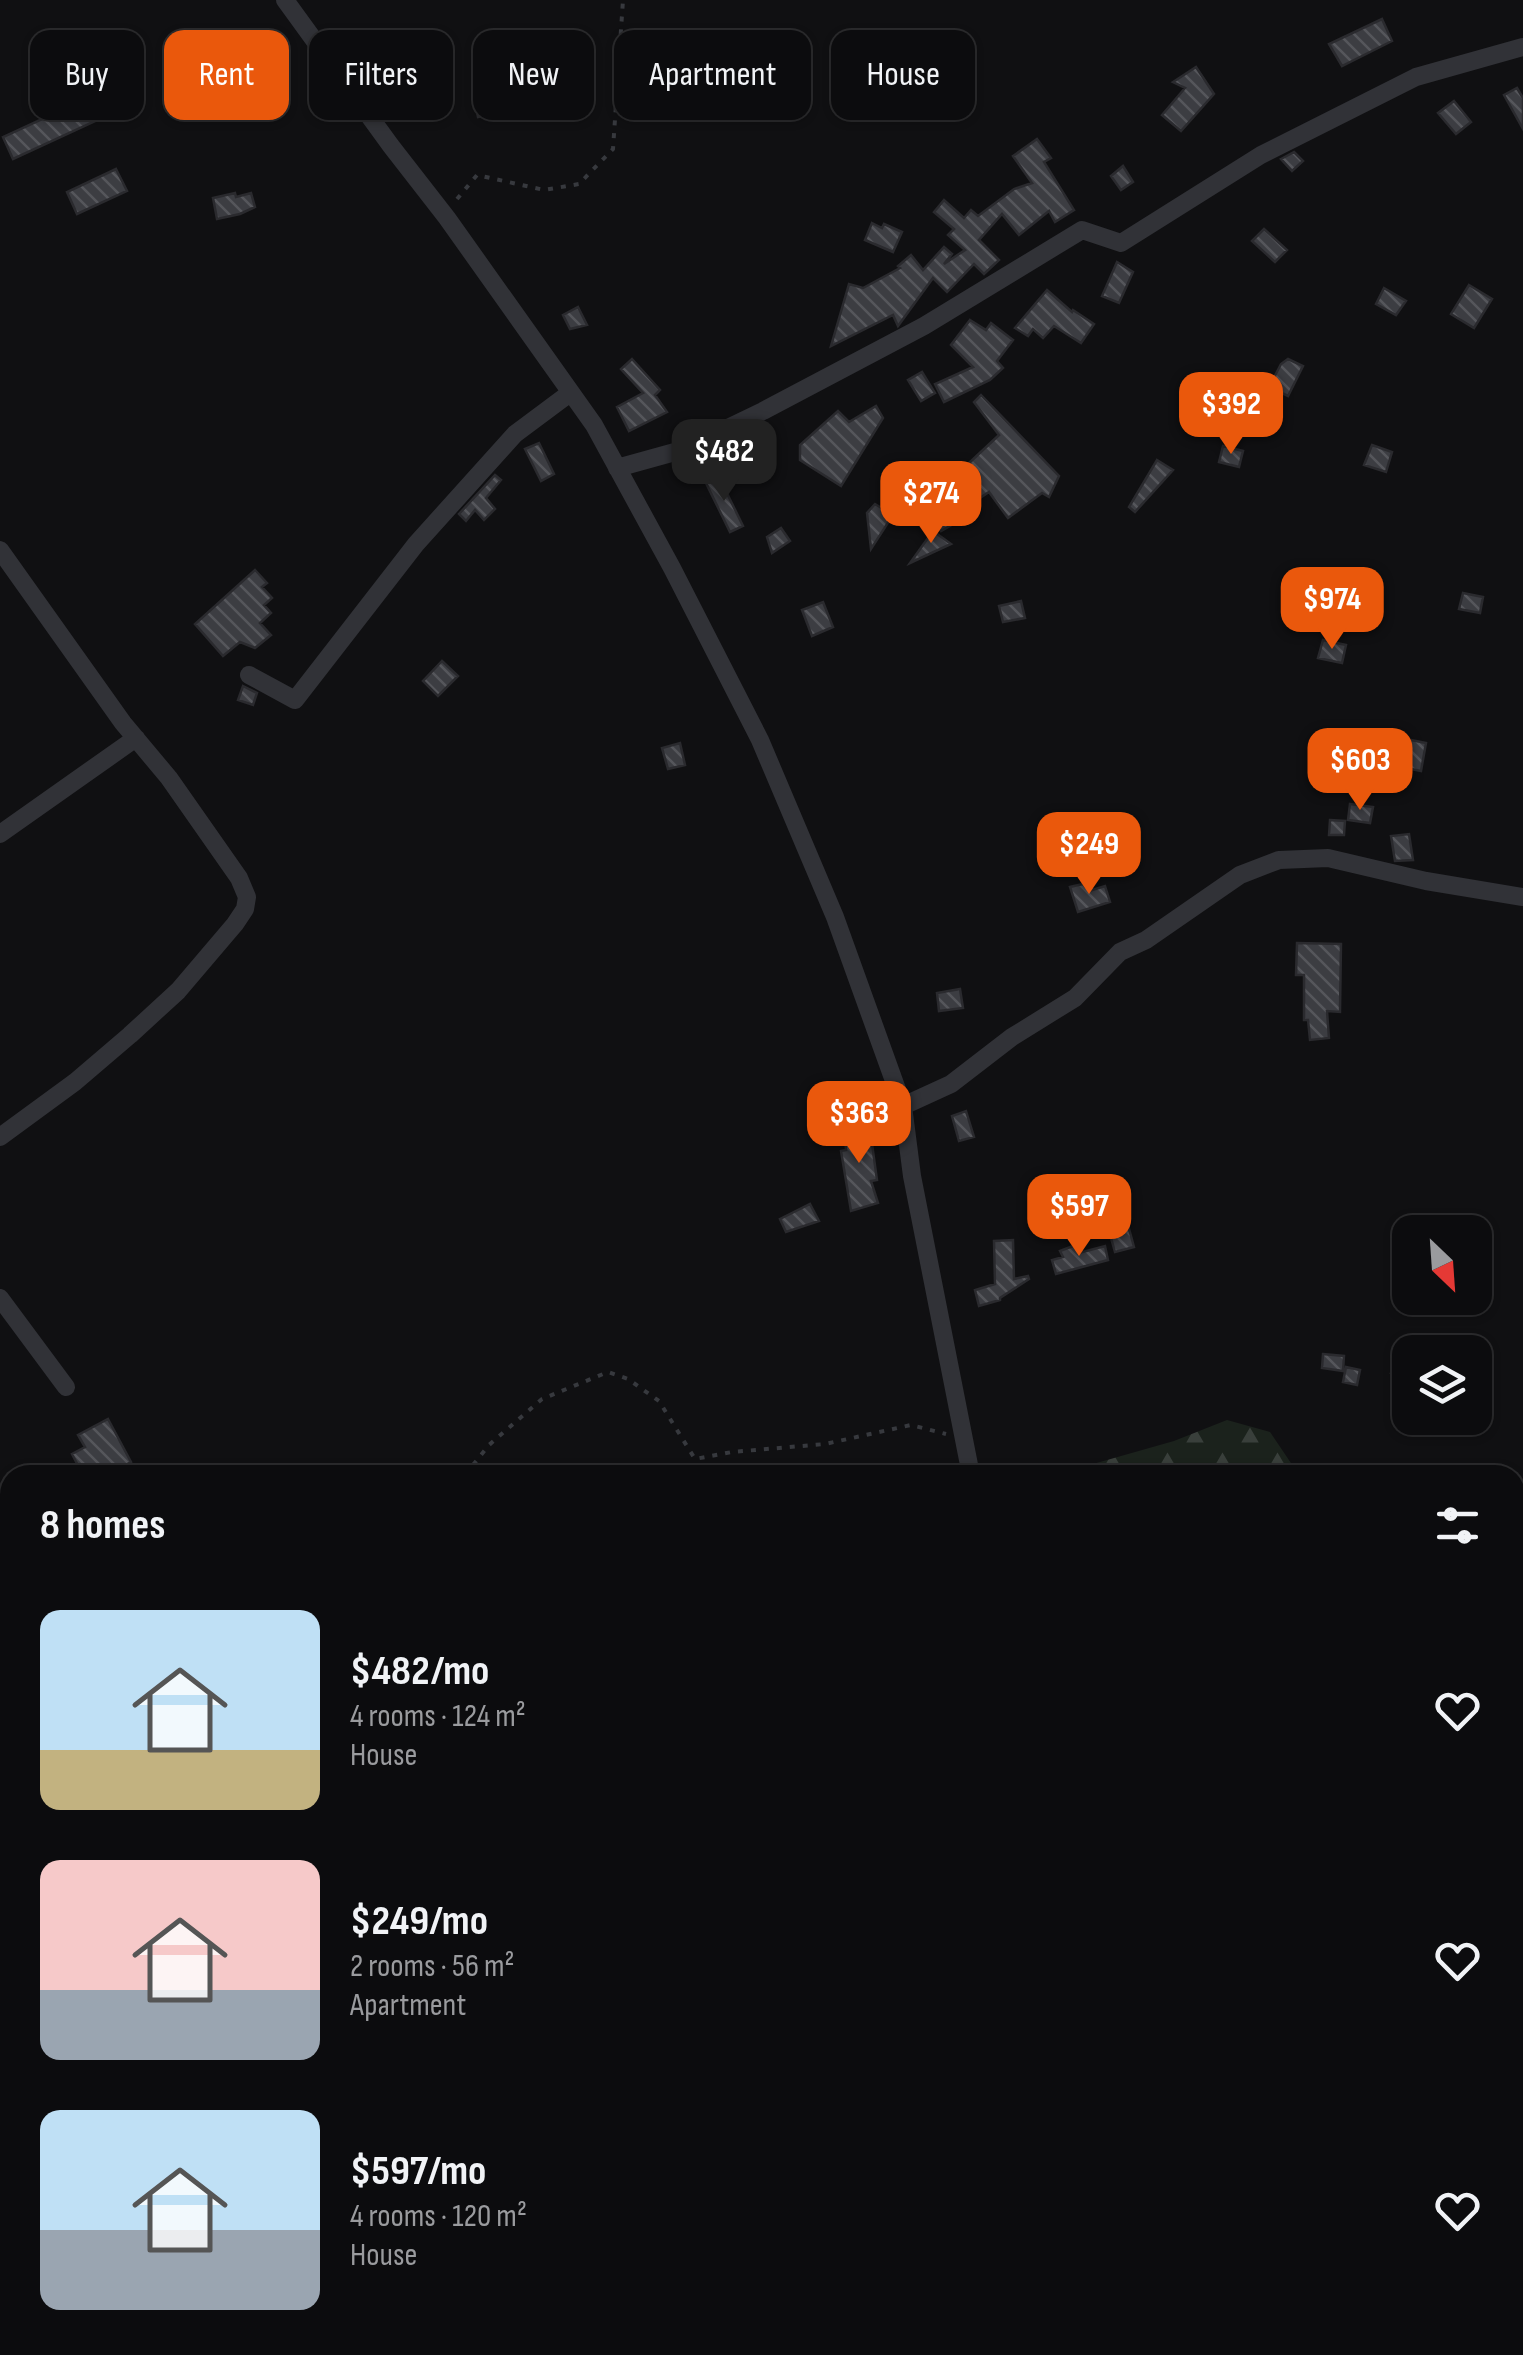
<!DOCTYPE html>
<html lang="en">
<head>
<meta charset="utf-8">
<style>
	body { margin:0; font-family:"Sofia Sans Condensed",sans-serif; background:#151517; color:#f1f3f6; height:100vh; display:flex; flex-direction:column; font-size:38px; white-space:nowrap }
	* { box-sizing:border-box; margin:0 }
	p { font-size:32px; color:#9a9b9e }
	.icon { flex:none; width:55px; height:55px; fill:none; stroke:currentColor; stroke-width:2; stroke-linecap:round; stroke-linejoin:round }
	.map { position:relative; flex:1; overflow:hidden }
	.details { position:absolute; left:0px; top:1465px; width:1525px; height:890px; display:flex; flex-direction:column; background:#0c0c0e; border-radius:30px 30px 0 0; box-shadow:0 2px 8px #0004,0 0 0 2px #2c2c2e }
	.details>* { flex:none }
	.top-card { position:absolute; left:30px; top:30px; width:1000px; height:90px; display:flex; gap:20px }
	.needle { width:65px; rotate:155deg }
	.buttons { position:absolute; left:1392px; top:1215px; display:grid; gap:20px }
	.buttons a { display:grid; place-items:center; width:100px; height:100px; border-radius:20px; background:#0c0c0e; box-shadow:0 2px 8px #0004,0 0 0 2px #2c2c2e; font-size:50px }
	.price { position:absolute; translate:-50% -85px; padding:0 22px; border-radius:20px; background:#ea580c; color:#fff; font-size:32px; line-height:65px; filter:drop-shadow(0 2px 5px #0008) }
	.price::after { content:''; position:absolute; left:50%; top:60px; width:30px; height:22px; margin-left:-15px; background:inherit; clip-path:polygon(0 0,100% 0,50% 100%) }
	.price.active { background:#222; color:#fff }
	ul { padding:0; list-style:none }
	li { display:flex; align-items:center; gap:30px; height:250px; padding:0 40px }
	li span { display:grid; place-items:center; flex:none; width:280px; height:200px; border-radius:20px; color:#555 }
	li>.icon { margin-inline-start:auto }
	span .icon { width:120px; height:120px; fill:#fffc; stroke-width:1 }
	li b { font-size:42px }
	h2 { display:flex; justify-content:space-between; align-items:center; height:120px; padding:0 40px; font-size:42px }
	.chip { padding:0 35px; border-radius:20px; background:#0c0c0e; box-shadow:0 2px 8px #0004,0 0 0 2px #2c2c2e; font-size:35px; line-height:90px }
	.chip.active { background:#ea580c; color:#fff }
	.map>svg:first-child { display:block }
</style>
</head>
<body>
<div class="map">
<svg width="1523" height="2355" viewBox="0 0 1523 2355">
	<defs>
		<pattern id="forest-firs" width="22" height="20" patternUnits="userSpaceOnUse" patternTransform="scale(2.5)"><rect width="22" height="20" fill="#1b221c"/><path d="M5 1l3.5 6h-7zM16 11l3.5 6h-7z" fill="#393f3b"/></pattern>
		<pattern id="building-back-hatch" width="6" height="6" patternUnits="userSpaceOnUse" patternTransform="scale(2.5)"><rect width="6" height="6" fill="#3c3d42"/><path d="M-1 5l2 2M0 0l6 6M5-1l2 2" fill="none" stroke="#55565b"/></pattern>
	</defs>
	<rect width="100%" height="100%" fill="#101012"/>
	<path fill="url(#forest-firs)" d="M1227,1420L1270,1432L1299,1475H1078L1093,1464L1174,1441Z
		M1515,1737L1523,1739V1806L1515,1805Z
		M896,2345H968L975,2355H898Z"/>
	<path fill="url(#building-back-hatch)" stroke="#2a2a2e" stroke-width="2.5" d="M1382,19L1392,41L1342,66L1329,44Z
		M1196,67L1214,94L1181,131L1162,115L1185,88L1173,82Z
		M1517,88L1523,98V129L1504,95Z
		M92,96L102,118L13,159L3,137Z
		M496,96L499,113L478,117L475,100Z
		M1454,101L1471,122L1456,134L1438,113Z
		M1037,139L1051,158L1044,162L1074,210L1055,222L1049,211L1019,235L1002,214L979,240L999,260L984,274L974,264L947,292L933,278L898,326L893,315L831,346L849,284L863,288L900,268L898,266L911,255L923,270L944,247L952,254L944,264L965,250L948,235L954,229L934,212L944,200L964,218L971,210L978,216L1014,189L1032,183L1013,156Z
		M1294,152L1303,161L1292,171L1281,159Z
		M1123,166L1133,182L1121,190L1111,176Z
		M116,169L127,191L77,214L67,192Z
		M235,193L236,197L251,193L255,207L240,214L217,219L213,198Z
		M872,223L882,228L884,224L902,232L893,252L865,240Z
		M1264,229L1287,250L1275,262L1252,241Z
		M1117,262L1133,272L1119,303L1102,296Z
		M1469,285L1492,299L1474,328L1451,314Z
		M1384,288L1406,301L1396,315L1376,304Z
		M1047,290L1072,312L1073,310L1094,324L1081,343L1054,326L1043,338L1033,329L1028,336L1015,328Z
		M578,307L587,325L570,329L563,315Z
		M970,320L986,330L991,323L1013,340L997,361L1003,368L990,380L944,402L935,384L973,367L951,345Z
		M632,359L660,390L655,395L667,412L629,431L617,407L643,393L621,369Z
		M1288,359L1303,366L1288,396L1269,387L1281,364Z
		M922,372L935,393L921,401L908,380Z
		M981,395L1059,476L1049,497L1042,493L1008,518L989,492L965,508L969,515L941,531L929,515L944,504L919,480L935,463L952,479L999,435L974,402Z
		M876,406L883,418L841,486L800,460V445L838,411L849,422Z
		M743,438L750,454L730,464L723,448Z
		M539,443L554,474L541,481L525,449Z
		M1372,445L1392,452L1386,472L1364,465Z
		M1223,446L1243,451L1239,467L1219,462Z
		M1157,460L1173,470L1135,512L1129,507Z
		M495,475L501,480L486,498L495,509L484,520L475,510L466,521L459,514Z
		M719,477L743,526L730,532L706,483Z
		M875,504L893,515L871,549L867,513Z
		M781,528L790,541L772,553L767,537Z
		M933,531L951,544L910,563Z
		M255,570L267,583L262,587L272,598L264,605L271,613L260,623L271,635L255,648L240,642L223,656L195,624Z
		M1463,593L1483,597L1480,613L1459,609Z
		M1021,601L1025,618L1003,622L999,606Z
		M823,602L833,627L812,636L802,610Z
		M1323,640L1346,645L1342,663L1318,658Z
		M442,661L458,676L438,696L423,681Z
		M243,686L257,693L253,705L238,700Z
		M1401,738L1426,743L1421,771L1396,766Z
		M680,743L685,765L668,769L662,748Z
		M1350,804L1373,807L1370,823L1348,820Z
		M1330,820L1345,821L1344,835H1329Z
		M1409,834L1413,860L1395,861L1391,836Z
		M1091,882L1092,890L1105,886L1110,902L1078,912L1070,887Z
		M1297,943L1341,944L1340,1012L1327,1011L1329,1038L1310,1040L1308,1020H1304V975H1296Z
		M960,989L963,1008L939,1011L937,993Z
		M966,1111L974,1137L959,1141L952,1116Z
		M869,1122L877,1180L871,1181L878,1203L851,1211L841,1151L846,1150L844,1125Z
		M810,1204L819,1221L786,1232L780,1219Z
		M1128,1225L1134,1247L1115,1252L1109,1231Z
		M1013,1240L1014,1279L1028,1276L1029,1279L1000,1298V1300L979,1306L975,1290L995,1284L994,1241Z
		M1078,1244L1079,1253L1105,1246L1108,1260L1056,1274L1052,1260L1063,1257L1060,1251Z
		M1323,1354L1344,1356L1343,1371L1322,1368Z
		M1397,1358L1410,1363V1381L1391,1373Z
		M1346,1367L1360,1370L1357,1385L1343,1382Z
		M108,1419L131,1462L107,1475H83L72,1454L85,1447L78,1435Z"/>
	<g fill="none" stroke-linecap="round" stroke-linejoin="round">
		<path stroke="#37393e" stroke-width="4" stroke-dasharray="5 8" stroke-linecap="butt" d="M457,199L477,175L544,190L579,184L613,149L623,0
			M465,1475L489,1445L542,1399L608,1372L628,1379L659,1401L695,1459L732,1452L825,1444L911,1425L946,1434"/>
		<path stroke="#313237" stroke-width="18" d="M285,0L391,146L447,218L594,425L672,568L760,740L835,917L903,1106L912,1176L971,1475
			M617,468L682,450L763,411L924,326L1082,230L1121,243L1261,155L1416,77L1523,47
			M0,550L123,723L169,778L239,878L247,897L245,909L235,924L178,991L130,1035L75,1082L0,1137
			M249,675L295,700L416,544L515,434L570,393
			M0,834L136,738
			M903,1106L951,1084L1012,1037L1075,998L1120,952L1146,940L1240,875L1279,860L1328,858L1426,881L1523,897
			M0,1298L66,1387
			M1515,1665H1523
			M1047,2345L1048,2355"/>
	</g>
</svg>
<div class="buttons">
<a><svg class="needle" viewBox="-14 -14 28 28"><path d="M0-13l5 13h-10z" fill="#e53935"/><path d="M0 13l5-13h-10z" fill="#9a9b9e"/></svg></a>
<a><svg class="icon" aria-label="layers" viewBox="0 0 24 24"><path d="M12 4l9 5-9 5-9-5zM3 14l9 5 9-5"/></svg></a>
</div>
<b class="price" style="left:1231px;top:457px">$392</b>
<b class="price active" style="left:724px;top:504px">$482</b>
<b class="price" style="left:931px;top:546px">$274</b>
<b class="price" style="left:1332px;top:652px">$974</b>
<b class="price" style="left:1360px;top:813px">$603</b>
<b class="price" style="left:1089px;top:897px">$249</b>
<b class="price" style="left:859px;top:1166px">$363</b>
<b class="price" style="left:1079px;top:1259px">$597</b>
<div class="top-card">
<a class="chip">Buy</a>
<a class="chip active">Rent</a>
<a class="chip">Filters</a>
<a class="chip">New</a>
<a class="chip">Apartment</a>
<a class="chip">House</a>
</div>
<section class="details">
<h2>8 homes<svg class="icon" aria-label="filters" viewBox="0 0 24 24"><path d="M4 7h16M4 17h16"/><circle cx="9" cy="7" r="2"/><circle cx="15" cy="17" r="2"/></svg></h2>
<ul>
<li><span style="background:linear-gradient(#bfe0f5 70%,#c2b280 0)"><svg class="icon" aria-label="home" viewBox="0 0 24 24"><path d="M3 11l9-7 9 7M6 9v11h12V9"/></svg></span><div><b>$482/mo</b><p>4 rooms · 124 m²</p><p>House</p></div><svg class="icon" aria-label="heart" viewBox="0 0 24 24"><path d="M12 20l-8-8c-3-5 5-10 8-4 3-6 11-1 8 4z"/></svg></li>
<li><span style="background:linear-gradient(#f6c9c9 65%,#9aa5b1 0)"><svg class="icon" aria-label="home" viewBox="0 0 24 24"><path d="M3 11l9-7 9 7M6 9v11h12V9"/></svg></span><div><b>$249/mo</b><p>2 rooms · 56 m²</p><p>Apartment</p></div><svg class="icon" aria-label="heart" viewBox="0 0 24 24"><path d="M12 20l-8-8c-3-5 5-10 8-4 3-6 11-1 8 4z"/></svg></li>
<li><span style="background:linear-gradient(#bfe0f5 60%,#9aa5b1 0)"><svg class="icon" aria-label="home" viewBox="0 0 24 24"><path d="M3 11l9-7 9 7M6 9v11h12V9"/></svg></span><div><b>$597/mo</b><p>4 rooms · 120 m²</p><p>House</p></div><svg class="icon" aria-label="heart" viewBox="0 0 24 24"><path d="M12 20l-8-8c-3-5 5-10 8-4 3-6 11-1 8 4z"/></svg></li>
</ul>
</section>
</div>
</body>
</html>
